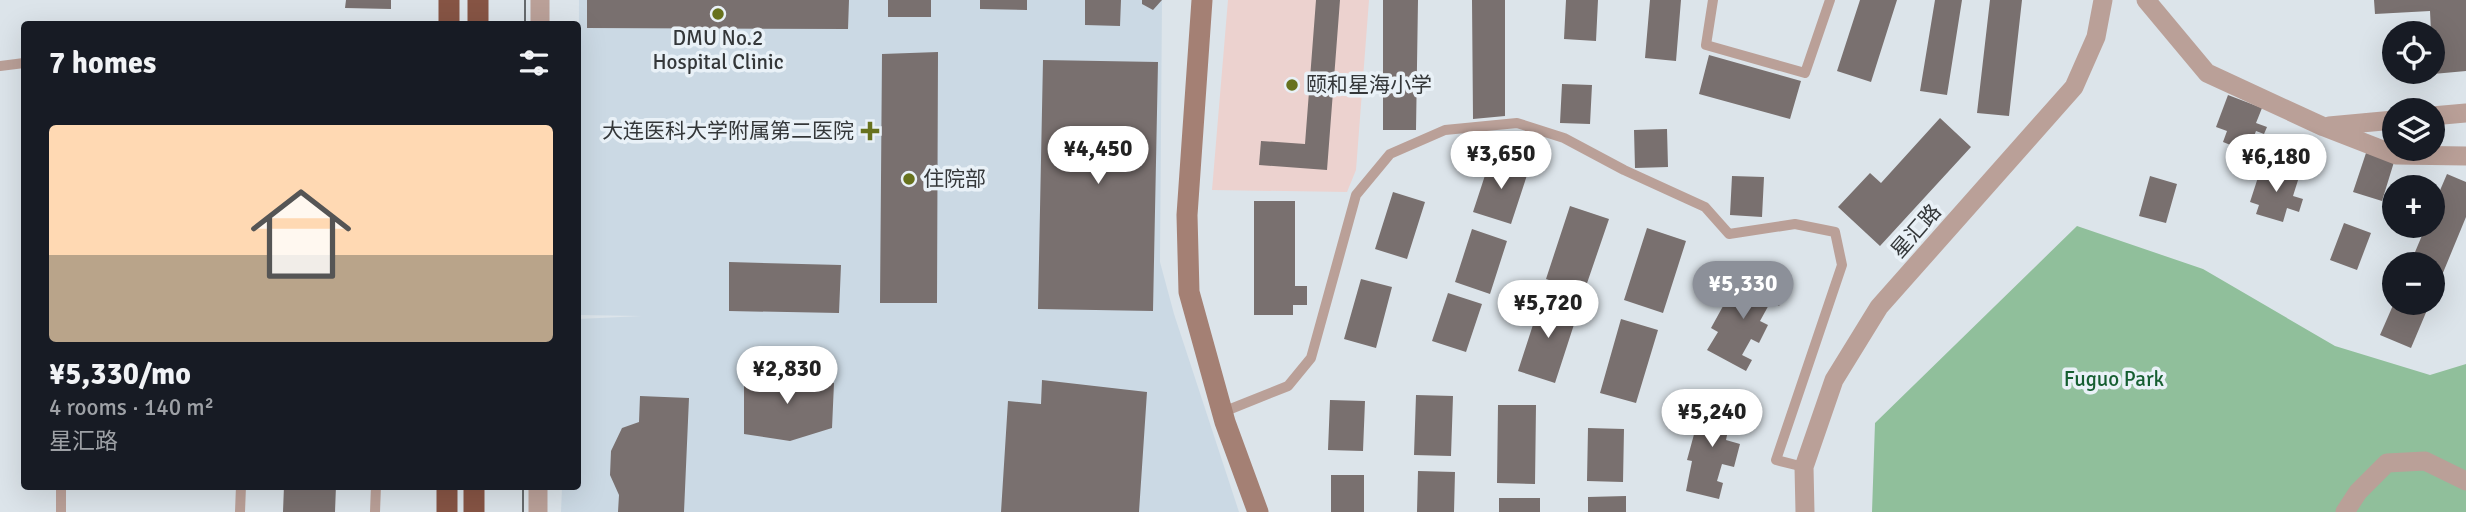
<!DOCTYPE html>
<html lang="en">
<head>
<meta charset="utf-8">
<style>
	body { margin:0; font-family:Signika,"Noto Sans SC",sans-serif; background:#20242c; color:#f1f3f6; height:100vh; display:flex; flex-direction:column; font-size:26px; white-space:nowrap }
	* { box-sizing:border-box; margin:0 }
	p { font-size:23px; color:#9ea1a6 }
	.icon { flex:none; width:38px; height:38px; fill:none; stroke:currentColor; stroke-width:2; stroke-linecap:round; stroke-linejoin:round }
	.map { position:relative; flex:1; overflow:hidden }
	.panel { position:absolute; left:21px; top:21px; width:560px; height:469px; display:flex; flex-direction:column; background:#171b24; border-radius:7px; box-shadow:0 7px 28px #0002 }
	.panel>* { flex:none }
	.tools { position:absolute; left:2382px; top:21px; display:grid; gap:14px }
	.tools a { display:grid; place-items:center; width:63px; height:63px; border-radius:50%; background:#171b24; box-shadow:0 7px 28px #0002; font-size:35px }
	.price { position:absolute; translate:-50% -60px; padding:0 16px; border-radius:24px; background:#fff; color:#222; font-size:23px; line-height:46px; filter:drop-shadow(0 2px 4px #0008) }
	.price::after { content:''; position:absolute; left:50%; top:42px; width:21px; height:16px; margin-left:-10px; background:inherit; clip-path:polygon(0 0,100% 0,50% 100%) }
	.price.on { background:#8c9099; color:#fff }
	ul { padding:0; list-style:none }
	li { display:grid; align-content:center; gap:14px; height:371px; padding:0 28px }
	li span { display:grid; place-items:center; height:217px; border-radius:7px; color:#555 }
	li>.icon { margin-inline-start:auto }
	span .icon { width:126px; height:126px; fill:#fffc; stroke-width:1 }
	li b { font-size:30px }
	h2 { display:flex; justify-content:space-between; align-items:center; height:84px; padding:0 28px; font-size:30px }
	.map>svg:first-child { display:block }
</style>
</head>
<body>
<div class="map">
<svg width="2466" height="512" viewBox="0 0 2466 512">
	<rect width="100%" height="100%" fill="#dce4ea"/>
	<path fill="#cbd9e4" d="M579,0H1162L1160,262L1174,314L1239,512H561L562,487L578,486V319L642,316L578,315Z"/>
	<path fill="#ecd2cf" d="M1228,0H1369L1356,170L1347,192L1212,190Z"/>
	<path fill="#90bf9b" d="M2077,226L2203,269L2335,346L2430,375L2466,364V512H1872L1875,423Z"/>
	<path fill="#79706f" d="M346,0H391V9L345,8Z
		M587,0H849L848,29L587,28Z
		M888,0H931V17H888Z
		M980,0H1027V10L980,9Z
		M1085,0H1121L1120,26L1085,25Z
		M1142,0H1162L1153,10L1142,4Z
		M1316,0H1340L1327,170L1259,165L1261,141L1305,144Z
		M1383,0H1418L1416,130H1383Z
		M1472,0H1505V116L1473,119Z
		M1566,0H1598L1596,41L1564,39Z
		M1650,0H1681L1676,61L1645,58Z
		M1860,0H1897L1871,82L1837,71Z
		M1935,0H1962L1947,95L1920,91Z
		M1990,0H2022L2009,116L1977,113Z
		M2374,0H2466V71L2433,74L2430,11L2375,14Z
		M938,52L937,303H880L882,54Z
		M1709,55L1801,81L1790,119L1699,94Z
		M1043,60L1158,62L1153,311L1038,309Z
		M1562,84L1592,85L1590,124L1560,123Z
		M2228,95L2262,108L2256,123L2267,127L2264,134L2256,131L2248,152L2223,142L2227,131L2216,127Z
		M1940,118L1971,147L1880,246L1838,207L1870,173L1881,183Z
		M1667,129L1668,167L1635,168L1634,130Z
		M2366,153L2394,162L2382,201L2353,192Z
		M1491,157L1529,169L1511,224L1473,212Z
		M2262,165L2299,177L2293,196L2303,199L2299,212L2287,208L2283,222L2256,214L2259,205L2250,202Z
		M2447,174L2466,182V217L2433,297L2432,264H2410L2426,226H2432V209Z
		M1732,176L1764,177L1762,217L1730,215Z
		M2150,176L2177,184L2166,223L2139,216Z
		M1393,192L1425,202L1407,259L1375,249Z
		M1254,201H1295V286H1307V305H1293V315H1254Z
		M1570,206L1609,219L1584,292L1546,279Z
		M2344,223L2371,233L2357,270L2330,260Z
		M1647,228L1686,241L1663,313L1624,300Z
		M1472,229L1507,241L1490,294L1455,282Z
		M729,262L841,265L839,313L729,311Z
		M1750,275L1785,295L1779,306L1771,301L1760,321L1768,325L1759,343L1751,339L1742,355L1752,360L1746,371L1707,350L1718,332L1711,328L1733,288L1740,293Z
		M1361,279L1392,287L1376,348L1344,339Z
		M1448,293L1482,304L1466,352L1432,341Z
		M1542,297L1579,309L1555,383L1518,371Z
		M2394,303H2430L2411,348L2380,335Z
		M1621,319L1658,330L1636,403L1600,393Z
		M789,371L834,383L832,428L790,441L744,434V380Z
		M1042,380L1147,392L1139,512H1001L1008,401L1041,404Z
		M1416,395L1453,396L1451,456L1414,455Z
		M640,396L689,398L684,512H618L619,495L610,475L611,451L622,428L639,422Z
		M1708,398L1743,406L1739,418L1731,416L1726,440L1740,444L1734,467L1722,464L1717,481L1723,483L1719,499L1686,491L1692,461L1687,460L1696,427L1701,429Z
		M1330,400L1365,401L1363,451L1328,450Z
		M1498,405H1536L1535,484L1497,483Z
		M1588,428L1624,429L1623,482L1587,481Z
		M1418,471L1455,472L1454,512H1417Z
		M1331,475H1364V512H1331Z
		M284,486H336L335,512H283Z
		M1626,496V512H1588V497Z
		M1499,498H1540V512H1499Z"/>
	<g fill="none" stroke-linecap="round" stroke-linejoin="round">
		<path stroke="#baa098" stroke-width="10" d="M1713,0L1706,45L1805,73L1830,0
			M0,66L24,63
			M1223,412L1288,386L1311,358L1356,195L1390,154L1445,130L1517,123L1564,138L1624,170L1705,207L1729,234L1795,224L1835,232L1842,265L1776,460L1804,467
			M61,512V486
			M240,512L241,486
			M375,512L376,486"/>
		<path stroke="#baa098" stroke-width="19" d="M2146,0L2207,73L2324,127L2396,155L2466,156
			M540,24V0
			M2432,116L2466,113
			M2329,126L2394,120
			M538,512V486
			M1805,512L1804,467L1834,380L1879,307L2074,87L2096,37L2103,0
			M2345,512L2358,492L2387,463L2425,461L2466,481"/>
		<path stroke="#a48074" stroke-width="21" d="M1202,0L1187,215L1189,292L1225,422L1258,512"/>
		<path stroke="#865444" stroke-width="21" d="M449,24V0
			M478,24V0
			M447,512V486
			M474,512V486"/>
		<path stroke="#666a6d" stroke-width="2" d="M525,0V24
			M523,512V486"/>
	</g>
	<g fill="#67721d" stroke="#e9f1f7" stroke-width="2.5">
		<circle cx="718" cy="14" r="7"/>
		<circle cx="1292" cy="85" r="7"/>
		<path d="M866.5 120.5h7v7h7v7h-7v7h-7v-7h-7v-7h7z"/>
		<circle cx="909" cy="179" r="7"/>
	</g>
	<g text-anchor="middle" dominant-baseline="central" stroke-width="7" stroke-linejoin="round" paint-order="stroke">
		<g font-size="21" fill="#343739" stroke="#e9f1f7" text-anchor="start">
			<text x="718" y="38" text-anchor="middle">DMU No.2<tspan x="718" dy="24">Hospital Clinic</tspan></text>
			<text x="1306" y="85">颐和星海小学</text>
			<text x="854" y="131" text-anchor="end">大连医科大学附属第二医院</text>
			<text x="923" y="179">住院部</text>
		</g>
		<g font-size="21" fill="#343739" stroke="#e9f1f7">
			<text transform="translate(1916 231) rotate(-49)">星汇路</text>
		</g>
		<g font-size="21" fill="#165e31" stroke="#e9f1f7">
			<text x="2114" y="379">Fuguo Park</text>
		</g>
	</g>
</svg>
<div class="tools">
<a><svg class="icon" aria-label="locate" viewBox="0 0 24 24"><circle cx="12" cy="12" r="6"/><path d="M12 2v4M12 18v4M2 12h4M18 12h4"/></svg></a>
<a><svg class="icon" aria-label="layers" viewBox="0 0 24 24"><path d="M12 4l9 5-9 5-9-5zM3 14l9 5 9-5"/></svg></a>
<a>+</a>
<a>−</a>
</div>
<b class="price" style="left:1098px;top:186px">¥4,450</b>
<b class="price" style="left:1501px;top:191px">¥3,650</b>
<b class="price" style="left:2276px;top:194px">¥6,180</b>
<b class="price on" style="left:1743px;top:321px">¥5,330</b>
<b class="price" style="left:1548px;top:340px">¥5,720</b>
<b class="price" style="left:787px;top:406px">¥2,830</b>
<b class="price" style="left:1712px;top:449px">¥5,240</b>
<section class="panel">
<h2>7 homes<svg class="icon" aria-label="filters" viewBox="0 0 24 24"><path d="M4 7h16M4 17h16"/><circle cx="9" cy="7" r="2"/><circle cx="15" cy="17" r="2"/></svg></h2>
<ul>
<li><span style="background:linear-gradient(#ffd9b3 60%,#b9a48a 0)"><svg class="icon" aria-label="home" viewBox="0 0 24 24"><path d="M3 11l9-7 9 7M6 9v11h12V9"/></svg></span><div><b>¥5,330/mo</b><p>4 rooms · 140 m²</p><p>星汇路</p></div></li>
</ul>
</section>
</div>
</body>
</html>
